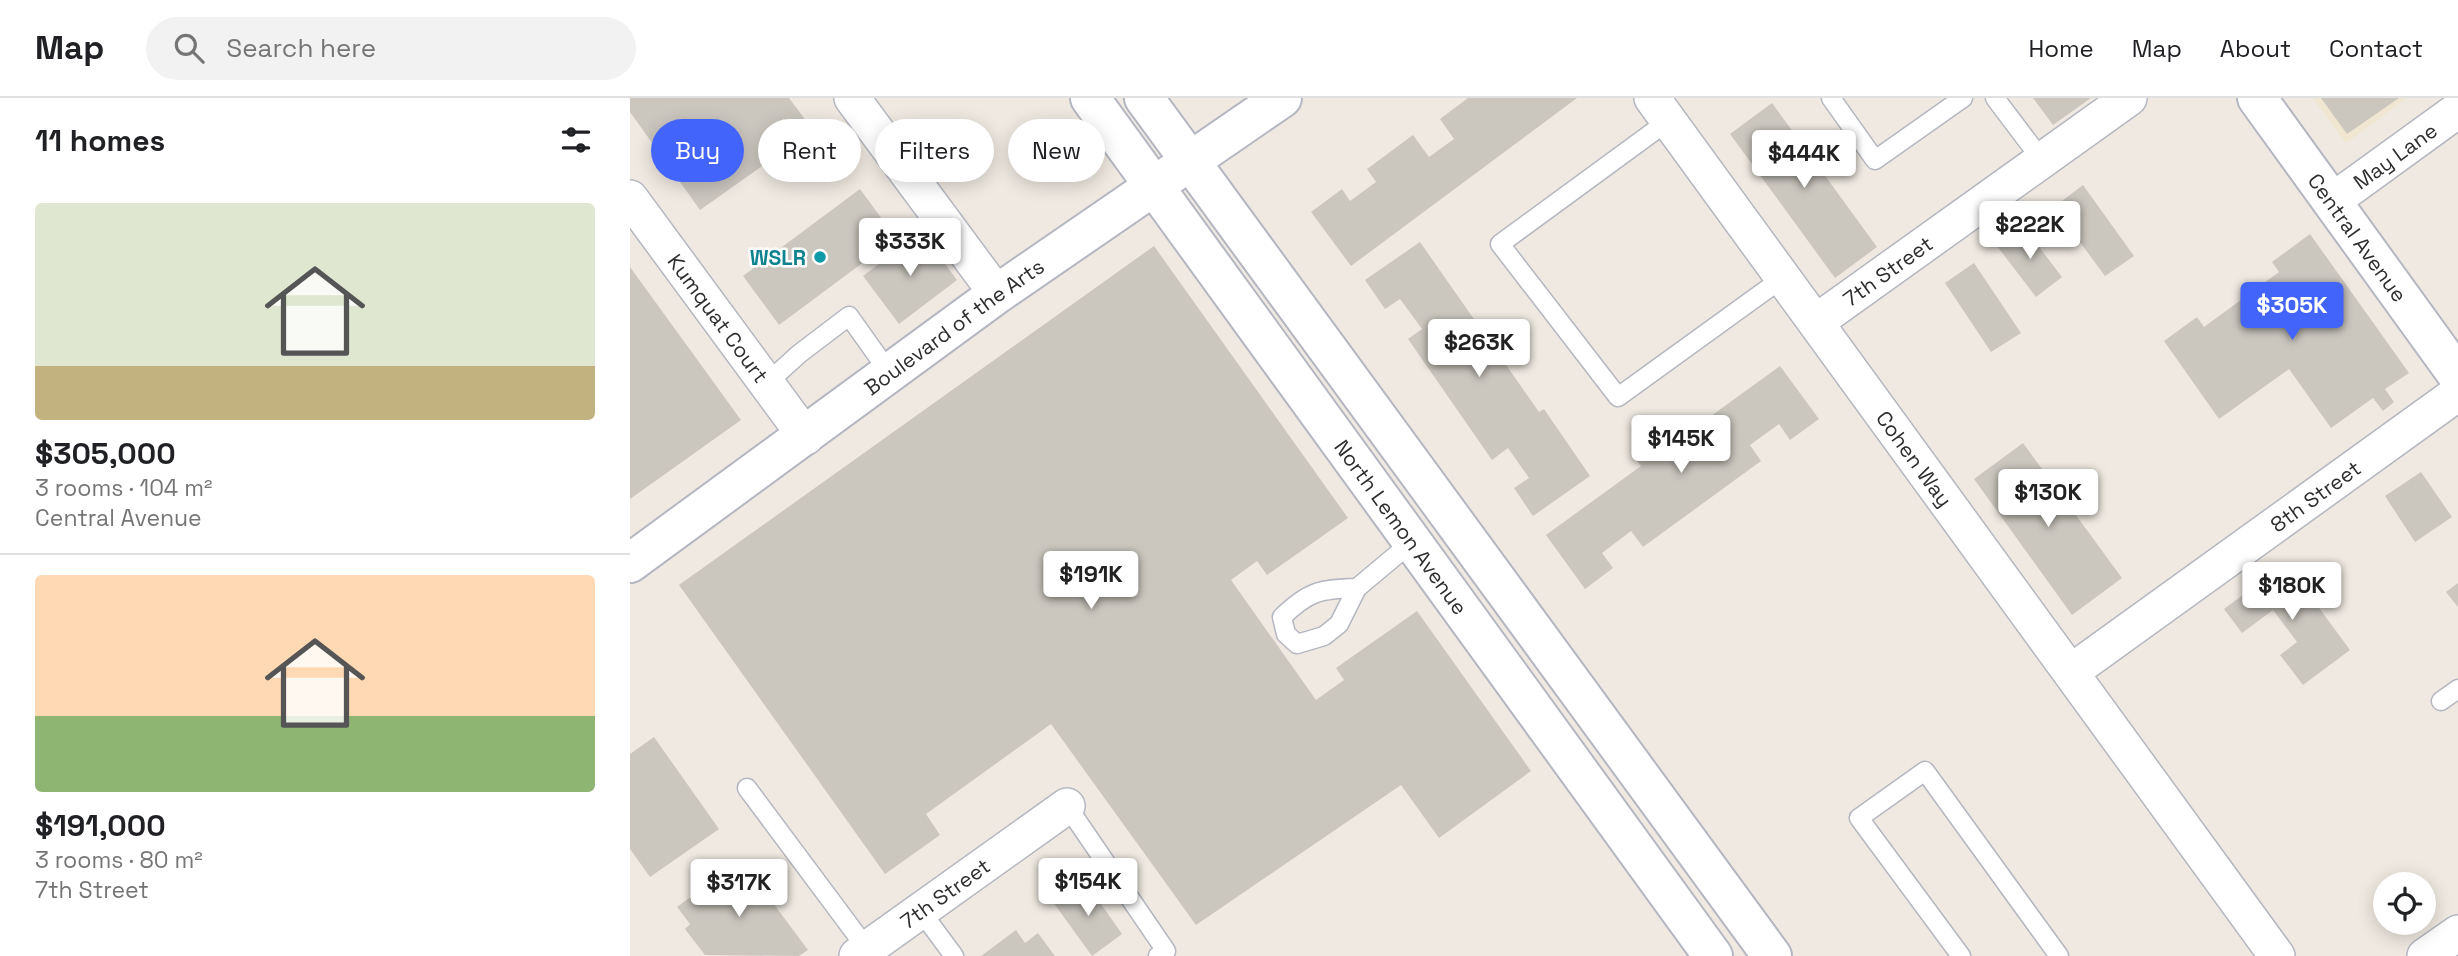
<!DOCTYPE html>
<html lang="en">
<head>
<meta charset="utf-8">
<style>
	body { margin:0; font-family:"Space Grotesk",sans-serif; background:#f2f2f2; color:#202124; height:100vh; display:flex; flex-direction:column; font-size:26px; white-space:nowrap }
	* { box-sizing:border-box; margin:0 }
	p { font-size:23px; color:#757577 }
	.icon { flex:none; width:38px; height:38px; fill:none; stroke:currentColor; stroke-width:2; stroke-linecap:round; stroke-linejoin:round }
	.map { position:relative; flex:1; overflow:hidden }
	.drawer { display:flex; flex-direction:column; background:#fff; width:630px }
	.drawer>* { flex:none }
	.guide { position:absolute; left:21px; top:21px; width:665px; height:63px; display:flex; gap:14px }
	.tools { position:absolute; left:1743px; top:774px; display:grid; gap:14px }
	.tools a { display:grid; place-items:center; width:63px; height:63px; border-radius:50%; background:#fff; box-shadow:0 4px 18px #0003; font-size:35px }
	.price { position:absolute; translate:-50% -60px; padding:0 16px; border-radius:7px; background:#fff; color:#222; font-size:23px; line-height:46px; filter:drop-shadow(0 2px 4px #0008) }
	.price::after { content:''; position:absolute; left:50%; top:42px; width:21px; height:16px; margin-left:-10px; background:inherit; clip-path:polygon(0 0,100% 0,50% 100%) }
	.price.active { background:#4264fb; color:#fff }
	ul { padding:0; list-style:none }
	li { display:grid; align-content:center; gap:14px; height:371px; padding:0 35px }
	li+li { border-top:2px solid #e0e0e0 }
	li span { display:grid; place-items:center; height:217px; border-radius:7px; color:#555 }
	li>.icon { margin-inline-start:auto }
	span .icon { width:126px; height:126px; fill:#fffc; stroke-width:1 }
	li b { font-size:30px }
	h2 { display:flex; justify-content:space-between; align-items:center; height:84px; padding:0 35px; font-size:30px }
	.pill { padding:0 24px; border-radius:32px; background:#fff; box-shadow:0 4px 18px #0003; font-size:24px; line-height:63px }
	.pill.active { background:#4264fb; color:#fff }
	header { display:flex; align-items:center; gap:42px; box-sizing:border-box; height:98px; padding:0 35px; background:#fff; border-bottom:2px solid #e0e0e0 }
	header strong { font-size:33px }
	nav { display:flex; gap:38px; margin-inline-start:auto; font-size:24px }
	.search { width:490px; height:63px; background:#f2f2f2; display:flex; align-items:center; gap:18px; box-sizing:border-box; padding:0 24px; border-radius:38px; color:#757577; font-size:26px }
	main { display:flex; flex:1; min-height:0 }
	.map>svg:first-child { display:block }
</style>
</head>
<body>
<header>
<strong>Map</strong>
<div class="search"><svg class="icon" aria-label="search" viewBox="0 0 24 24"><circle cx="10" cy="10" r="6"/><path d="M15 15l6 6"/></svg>Search here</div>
<nav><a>Home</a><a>Map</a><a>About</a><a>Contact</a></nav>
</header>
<main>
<section class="drawer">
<h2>11 homes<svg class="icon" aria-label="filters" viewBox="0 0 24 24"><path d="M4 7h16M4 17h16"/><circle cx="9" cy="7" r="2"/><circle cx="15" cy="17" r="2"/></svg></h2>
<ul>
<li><span style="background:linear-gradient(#dfe7d0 75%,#c2b280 0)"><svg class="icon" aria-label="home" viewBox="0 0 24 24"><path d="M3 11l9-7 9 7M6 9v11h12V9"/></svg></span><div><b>$305,000</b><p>3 rooms · 104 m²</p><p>Central Avenue</p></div></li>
<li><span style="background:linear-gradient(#ffd9b3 65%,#8fb573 0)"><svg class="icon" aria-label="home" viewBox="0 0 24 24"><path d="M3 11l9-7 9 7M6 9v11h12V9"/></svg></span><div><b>$191,000</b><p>3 rooms · 80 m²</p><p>7th Street</p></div></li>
</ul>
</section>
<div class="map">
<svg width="1828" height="858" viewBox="0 0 1828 858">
	<rect width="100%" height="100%" fill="#efe9e1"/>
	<path fill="#f0e6d1" d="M1683,0H1777L1716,45Z"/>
	<path fill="#cbc7bf" d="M0,0H159L183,32L70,112L0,14Z
		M838,0H947L721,168L681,114L712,91L720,103L746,84L737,71L783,37L799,59L824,41L810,21Z
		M1403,0H1461L1423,27Z
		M1691,0H1769L1717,36Z
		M1142,5L1247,149L1205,180L1100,36Z
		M1453,87L1504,158L1475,178L1424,109Z
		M230,91L266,140L149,227L113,178Z
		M1393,128L1432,179L1406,199L1367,148Z
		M291,134L327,182L269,226L233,178Z
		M1680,136L1779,275L1755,291L1764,304L1753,313L1743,300L1701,330L1659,271L1589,321L1534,243L1567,219L1574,229L1649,174L1642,164Z
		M790,144L909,314L914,311L960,378L903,418L884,390L899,380L878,350L862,362L778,241L792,231L770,201L755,211L735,182Z
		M524,148L718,420L637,477L627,463L601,482L686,602L714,582L706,570L787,513L901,673L809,740L771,687L566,827L421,626L296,716L310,737L255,776L49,487Z
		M1344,165L1391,235L1361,254L1315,185Z
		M0,169L111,322L0,401Z
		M1150,268L1189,321L1160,342L1149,326L1120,347L1131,363L1013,449L1001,433L972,455L983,470L955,491L916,437L1011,368L1007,363L1048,333L1052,339Z
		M1393,345L1492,480L1442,517L1344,381Z
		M1791,374L1822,419L1785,444L1755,398Z
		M1656,465L1720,552L1673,587L1650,557L1667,544L1643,512L1612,535L1594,511Z
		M1828,485V509L1816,494Z
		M24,639L89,731L20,779L0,751V656Z
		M111,762L178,852L169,858L75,857L55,831L60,826L47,809Z
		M455,783L492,836L462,858L423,804Z
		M386,832L395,845L408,835L425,858H351Z"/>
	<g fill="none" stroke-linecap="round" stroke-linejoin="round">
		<defs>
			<path id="service" d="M1201,0L1245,62L1333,0
				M1365,0L1411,61
				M1038,23L870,146L988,299L1154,179
				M136,286L169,256L219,218L261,277
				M727,490C690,491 679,493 652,519L656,536L667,546L694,538L709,526L727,490L782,444
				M1811,603L1828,591
				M117,690L237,851
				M437,708L536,853L528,858
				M290,812L324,858
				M1331,858L1229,720L1295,673L1429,858"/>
			<g id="minor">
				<path d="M222,0L367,196"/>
				<path id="s1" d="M1022,0L1647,858"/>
				<path id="s2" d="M0,100L176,339"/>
				<path id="s3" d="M1701,104L1828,12"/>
				<path id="s4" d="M1186,224L1499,0"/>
				<path id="s5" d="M1441,574L1828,295"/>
				<path id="s6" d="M227,858L437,708"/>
				<path d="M1795,858L1828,835"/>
			</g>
			<g id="tertiary">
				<path id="s7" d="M460,0L1083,858"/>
				<path d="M514,0L1142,858"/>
				<path id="s8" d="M1627,0L1828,278"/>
				<path id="s9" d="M0,465L367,196L652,0"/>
			</g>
		</defs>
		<use href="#service" stroke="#b4b7c1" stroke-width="21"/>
		<use href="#minor" stroke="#b4b7c1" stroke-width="38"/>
		<use href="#tertiary" stroke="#b4b7c1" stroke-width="42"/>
		<use href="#service" stroke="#fff" stroke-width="18"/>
		<use href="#minor" stroke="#fff" stroke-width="35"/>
		<use href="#tertiary" stroke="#fff" stroke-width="38"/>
	</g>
	<circle fill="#0f9aa8" stroke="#fff" stroke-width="2.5" cx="190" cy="159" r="7"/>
	<g text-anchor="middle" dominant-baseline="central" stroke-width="5" stroke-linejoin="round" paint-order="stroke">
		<g font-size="21" fill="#2e2e2e" stroke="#fff">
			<text stroke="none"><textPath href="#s3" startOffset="79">May Lane</textPath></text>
			<text stroke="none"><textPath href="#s8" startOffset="172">Central Avenue</textPath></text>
			<text stroke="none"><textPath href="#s4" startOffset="88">7th Street</textPath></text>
			<text stroke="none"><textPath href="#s2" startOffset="149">Kumquat Court</textPath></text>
			<text stroke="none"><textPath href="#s9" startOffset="401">Boulevard of the Arts</textPath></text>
			<text stroke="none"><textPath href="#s1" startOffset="446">Cohen Way</textPath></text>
			<text stroke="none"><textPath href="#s5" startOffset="301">8th Street</textPath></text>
			<text stroke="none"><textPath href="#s7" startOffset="530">North Lemon Avenue</textPath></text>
			<text stroke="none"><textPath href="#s6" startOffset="108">7th Street</textPath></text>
		</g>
		<g font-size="21" font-weight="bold" fill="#0d838f" stroke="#fff" text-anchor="end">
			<text x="176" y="159">WSLR</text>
		</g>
	</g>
</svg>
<div class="tools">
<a><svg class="icon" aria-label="locate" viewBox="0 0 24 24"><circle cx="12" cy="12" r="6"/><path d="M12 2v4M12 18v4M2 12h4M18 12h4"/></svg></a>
</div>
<b class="price" style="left:1174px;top:92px">$444K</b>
<b class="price" style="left:1400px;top:163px">$222K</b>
<b class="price" style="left:280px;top:180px">$333K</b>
<b class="price active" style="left:1662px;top:244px">$305K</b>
<b class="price" style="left:849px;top:281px">$263K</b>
<b class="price" style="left:1051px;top:377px">$145K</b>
<b class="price" style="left:1418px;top:431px">$130K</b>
<b class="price" style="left:461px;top:513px">$191K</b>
<b class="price" style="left:1662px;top:524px">$180K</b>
<b class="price" style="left:458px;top:820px">$154K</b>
<b class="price" style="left:109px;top:821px">$317K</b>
<div class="guide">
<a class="pill active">Buy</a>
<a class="pill">Rent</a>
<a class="pill">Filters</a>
<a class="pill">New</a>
</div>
</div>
</main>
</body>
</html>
